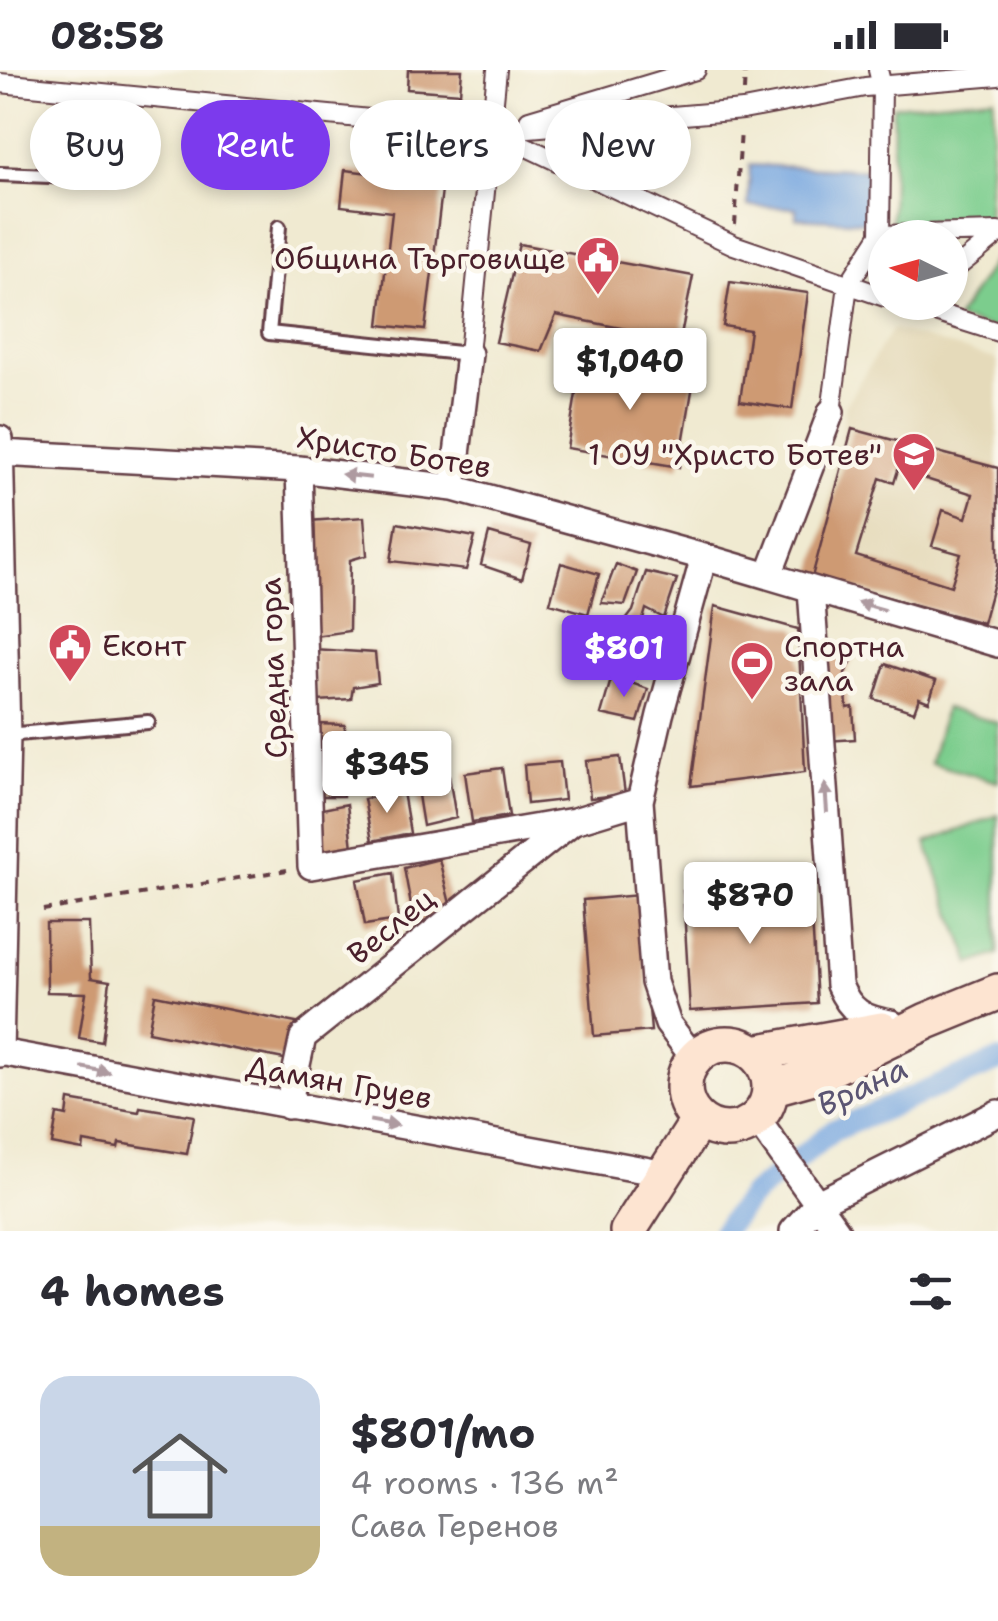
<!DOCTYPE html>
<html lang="en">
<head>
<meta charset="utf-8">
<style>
	body { margin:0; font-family:"Shantell Sans",sans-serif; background:#f2f2f3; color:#2b2b33; height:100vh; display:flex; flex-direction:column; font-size:38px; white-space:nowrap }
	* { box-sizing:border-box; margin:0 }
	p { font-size:32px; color:#7c7c81 }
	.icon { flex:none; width:55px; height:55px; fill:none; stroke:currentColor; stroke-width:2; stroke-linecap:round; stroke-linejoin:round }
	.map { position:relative; height:1161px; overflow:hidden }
	.sheet { display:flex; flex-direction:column; background:#fff; flex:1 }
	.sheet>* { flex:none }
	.guide { position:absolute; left:30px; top:30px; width:940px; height:90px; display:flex; gap:20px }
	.needle { width:65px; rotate:275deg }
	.controls { position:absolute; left:868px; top:150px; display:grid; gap:20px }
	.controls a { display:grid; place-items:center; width:100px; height:100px; border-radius:50%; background:#fff; box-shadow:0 5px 15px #0003; font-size:50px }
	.price { position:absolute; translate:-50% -85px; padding:0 22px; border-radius:10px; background:#fff; color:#222; font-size:32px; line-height:65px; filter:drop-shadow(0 2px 5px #0008) }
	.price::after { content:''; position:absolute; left:50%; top:60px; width:30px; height:22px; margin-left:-15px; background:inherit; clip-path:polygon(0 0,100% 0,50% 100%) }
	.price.selected { background:#7c3aed; color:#fff }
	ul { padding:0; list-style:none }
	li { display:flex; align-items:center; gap:30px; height:250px; padding:0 40px }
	li span { display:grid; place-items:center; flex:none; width:280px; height:200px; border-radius:30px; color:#555 }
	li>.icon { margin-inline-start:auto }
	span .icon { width:120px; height:120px; fill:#fffc; stroke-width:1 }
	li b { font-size:42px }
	h2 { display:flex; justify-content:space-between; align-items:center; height:120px; padding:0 40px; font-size:42px }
	.tag { padding:0 35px; border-radius:45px; background:#fff; box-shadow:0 5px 15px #0003; font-size:35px; line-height:90px }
	.tag.selected { background:#7c3aed; color:#fff }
	.status { display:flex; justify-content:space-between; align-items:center; height:70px; padding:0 50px; background:#fff; direction:ltr }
	.status svg { height:28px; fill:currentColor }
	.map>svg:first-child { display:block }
</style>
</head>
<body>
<div class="status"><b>08:58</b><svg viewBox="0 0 49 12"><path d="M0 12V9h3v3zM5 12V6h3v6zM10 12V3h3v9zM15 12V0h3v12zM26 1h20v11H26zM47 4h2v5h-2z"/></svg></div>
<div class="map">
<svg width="998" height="1161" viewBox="0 0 998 1161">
	<rect width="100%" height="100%" fill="#fbf7ec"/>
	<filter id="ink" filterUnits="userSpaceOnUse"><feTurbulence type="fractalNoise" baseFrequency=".01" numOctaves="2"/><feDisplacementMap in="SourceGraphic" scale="20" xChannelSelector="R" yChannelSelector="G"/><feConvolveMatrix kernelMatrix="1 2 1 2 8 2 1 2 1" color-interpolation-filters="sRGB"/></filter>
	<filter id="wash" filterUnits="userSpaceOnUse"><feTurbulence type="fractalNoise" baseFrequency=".0048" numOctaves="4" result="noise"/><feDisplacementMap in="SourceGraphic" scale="40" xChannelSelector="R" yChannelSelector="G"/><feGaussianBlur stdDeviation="2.25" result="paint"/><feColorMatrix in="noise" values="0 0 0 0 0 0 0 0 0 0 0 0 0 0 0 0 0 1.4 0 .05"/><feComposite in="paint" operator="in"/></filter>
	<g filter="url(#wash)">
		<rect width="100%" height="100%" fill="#f0ead1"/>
		<path fill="#e5daba" d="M892,259L998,290V555L814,510L846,334Z"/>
		<path fill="#7ccd8d" stroke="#63765c" stroke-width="2.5" d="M994,27L988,149L891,153L893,36Z
			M998,184V260L956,249Z
			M945,638L998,653V712L930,693Z
			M998,745V884L971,894L926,773Z"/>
		<path fill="#75a5df" stroke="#606285" stroke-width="2.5" d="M750,95L872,100L869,152L796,148V138L748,136Z"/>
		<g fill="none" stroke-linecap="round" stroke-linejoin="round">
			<path stroke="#75a5df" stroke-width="22" d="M723,1161L750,1127L834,1060L998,991"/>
		</g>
		<g id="blocks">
			<path fill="#ce9a73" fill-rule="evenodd" d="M408,0H462L460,23L407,19Z
				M345,100L443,112L425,260L379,255L392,142L341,136Z
				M519,174L693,206L680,270L556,245L541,281L496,272Z
				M730,212L808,223L792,339L740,331L750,260L723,256Z
				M582,288L694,309L679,397L567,378Z
				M852,359L998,398V498L983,553L812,507ZM898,400L973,424L966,448L943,440L932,476L961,484L951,516L856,486L880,408L894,413Z
				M364,447L367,485L350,490L349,561L314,566L309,451Z
				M397,453L475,467L466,500L391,491Z
				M489,463L531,475L522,509L481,495Z
				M561,493L599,504L588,544L550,533Z
				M616,494L637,502L625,535L601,533Z
				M646,502L677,509L664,548L646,539L635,578L613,567L633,541Z
				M715,536L798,559L805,702L691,716Z
				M828,569L855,585L845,603L847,638L853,637L855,669L827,671L820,582Z
				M313,579L375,583L378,613L353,617L351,629L317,631Z
				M885,594L936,611L929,632L919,628L914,642L874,629Z
				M612,606L648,619L638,652L601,644Z
				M317,654L345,655L343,726H319Z
				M620,687L625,724L590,728L586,691Z
				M560,692L564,730L527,734L524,695Z
				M502,698L509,746L472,752L465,703Z
				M449,706L456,748L423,756L416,713Z
				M403,722L410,763L372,771L364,729Z
				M347,734L352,778L320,782L318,740Z
				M439,789L450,834L415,857L404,798Z
				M393,803L398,850L365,855L357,810Z
				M810,813L817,933L690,941L683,821Z
				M639,825L651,961L594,966L583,830Z
				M46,853H89L91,908L110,911L102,972L79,968L86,923L47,922Z
				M155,925L301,954L294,991L148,962Z
				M69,1030L139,1042L140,1037L194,1046L187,1084L119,1073L118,1078L84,1072L83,1080L52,1074L57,1044L67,1046Z"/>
		</g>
	</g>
	<g filter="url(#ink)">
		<use href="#blocks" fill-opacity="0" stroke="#633d44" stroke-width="2.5"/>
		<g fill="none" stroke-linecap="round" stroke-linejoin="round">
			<defs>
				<path id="service" d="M0,104L99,108
					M279,157L269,263L469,284
					M7,665L148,652"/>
				<path id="pedestrian" d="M878,0L882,16L880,165
					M0,13L493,61L734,175L885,227
					M529,50L696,0
					M493,61L743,40L865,17L998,6
					M950,203L998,164
					M903,232L998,262
					M469,284L497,0
					M831,342L848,215L880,165L998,162"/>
				<path id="minor" d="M0,383L299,399L453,418L704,487L998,574
					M299,399L311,796L574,751L640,731
					M453,418L469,284
					M769,505L831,342
					M811,519L839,915C850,941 863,949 891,953
					M0,982L666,1104
					M0,984L7,665L0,369
					M694,988L668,954L654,912L640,731L660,645L704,487
					M288,1036L303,967L572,752
					M756,1048L837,1161
					M793,1161L818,1133L998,1043"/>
				<path id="secondary" d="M684 1017a43 43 0 1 1 86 0a43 43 0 1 1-86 0Z
					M754,983L882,960
					M770,1018L817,1005L927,951L998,922
					M628,1161L699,1050"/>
			</defs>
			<use href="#service" stroke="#633d44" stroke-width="18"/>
			<use href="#pedestrian" stroke="#633d44" stroke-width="22"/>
			<use href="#minor" stroke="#633d44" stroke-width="30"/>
			<use href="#secondary" stroke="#633d44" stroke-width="40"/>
			<path stroke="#633d44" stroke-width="4" stroke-dasharray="8 8" stroke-linecap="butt" d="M744,21L745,0
				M735,155L741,60
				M43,840L287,800"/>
			<use href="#service" stroke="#fff" stroke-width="12"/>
			<use href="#pedestrian" stroke="#fff" stroke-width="18"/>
			<use href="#minor" stroke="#fff" stroke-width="25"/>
			<use href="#secondary" stroke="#fde4d1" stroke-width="35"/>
		</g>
		<defs><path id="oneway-solid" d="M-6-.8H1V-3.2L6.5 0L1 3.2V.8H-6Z" transform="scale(2.5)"/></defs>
		<g fill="#ae9aa0">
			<use href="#oneway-solid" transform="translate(356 406) rotate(-173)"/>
			<use href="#oneway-solid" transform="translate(871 536) rotate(-164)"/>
			<use href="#oneway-solid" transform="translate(826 728) rotate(-94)"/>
			<use href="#oneway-solid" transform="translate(96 1000) rotate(11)"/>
			<use href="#oneway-solid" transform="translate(384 1053) rotate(10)"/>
		</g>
	</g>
	<defs>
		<symbol id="civic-pin" viewBox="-11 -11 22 30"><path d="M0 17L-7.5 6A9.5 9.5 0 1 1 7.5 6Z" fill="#d1495b" stroke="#fbf7ec"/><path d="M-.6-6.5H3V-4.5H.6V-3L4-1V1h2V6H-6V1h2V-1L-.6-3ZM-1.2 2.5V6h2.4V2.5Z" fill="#fff"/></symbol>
		<symbol id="school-pin" viewBox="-11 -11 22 30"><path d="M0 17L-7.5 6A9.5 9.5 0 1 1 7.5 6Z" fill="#d1495b" stroke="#fbf7ec"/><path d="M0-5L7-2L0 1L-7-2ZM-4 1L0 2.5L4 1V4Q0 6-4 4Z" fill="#fff"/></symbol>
		<symbol id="stadium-pin" viewBox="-11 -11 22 30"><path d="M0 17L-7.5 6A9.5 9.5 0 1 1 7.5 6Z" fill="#d1495b" stroke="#fbf7ec"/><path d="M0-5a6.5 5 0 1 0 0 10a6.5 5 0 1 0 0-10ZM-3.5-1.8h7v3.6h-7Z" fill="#fff"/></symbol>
	</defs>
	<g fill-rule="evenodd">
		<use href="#civic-pin" x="573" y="163" width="50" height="68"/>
		<use href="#school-pin" x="889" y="359" width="50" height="68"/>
		<use href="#civic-pin" x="45" y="550" width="50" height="68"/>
		<use href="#stadium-pin" x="727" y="568" width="50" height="68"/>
	</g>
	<g text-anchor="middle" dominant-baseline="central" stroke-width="9" stroke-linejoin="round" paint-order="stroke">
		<g font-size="30" fill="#4a1f2b" stroke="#fbf7ec" text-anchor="end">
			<text x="566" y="188">Община Търговище</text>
			<text x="882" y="384">1 ОУ "Христо Ботев"</text>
			<text x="102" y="575" text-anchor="start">Еконт</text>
			<text x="784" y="576" text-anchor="start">Спортна<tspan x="784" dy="34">зала</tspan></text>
		</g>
		<g font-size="30" fill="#4a1f2b" stroke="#fbf7ec">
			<text transform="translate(394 382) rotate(9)">Христо Ботев</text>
			<text transform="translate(273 598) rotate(-92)">Средна гора</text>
			<text transform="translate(391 856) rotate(-39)">Веслец</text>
			<text transform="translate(339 1012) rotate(10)">Дамян Груев</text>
		</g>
		<g font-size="32" font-style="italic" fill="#5b5573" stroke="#fbf7ec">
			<text transform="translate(862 1016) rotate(-25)">Врана</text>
		</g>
	</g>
</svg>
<div class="controls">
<a><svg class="needle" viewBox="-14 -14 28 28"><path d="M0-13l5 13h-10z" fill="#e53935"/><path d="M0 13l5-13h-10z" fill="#7c7c81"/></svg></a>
</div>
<b class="price" style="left:630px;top:343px">$1,040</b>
<b class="price selected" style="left:624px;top:630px">$801</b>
<b class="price" style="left:387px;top:746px">$345</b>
<b class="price" style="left:750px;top:877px">$870</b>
<div class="guide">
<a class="tag">Buy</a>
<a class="tag selected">Rent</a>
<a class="tag">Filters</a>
<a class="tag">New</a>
</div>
</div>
<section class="sheet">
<h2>4 homes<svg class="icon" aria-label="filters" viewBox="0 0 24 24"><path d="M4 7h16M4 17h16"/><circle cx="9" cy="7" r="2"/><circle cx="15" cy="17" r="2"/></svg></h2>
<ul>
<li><span style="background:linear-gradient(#c9d6e8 75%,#c2b280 0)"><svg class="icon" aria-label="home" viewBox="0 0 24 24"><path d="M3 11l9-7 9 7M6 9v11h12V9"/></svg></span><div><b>$801/mo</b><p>4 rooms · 136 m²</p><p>Сава Геренов</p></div></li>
</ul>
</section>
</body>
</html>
